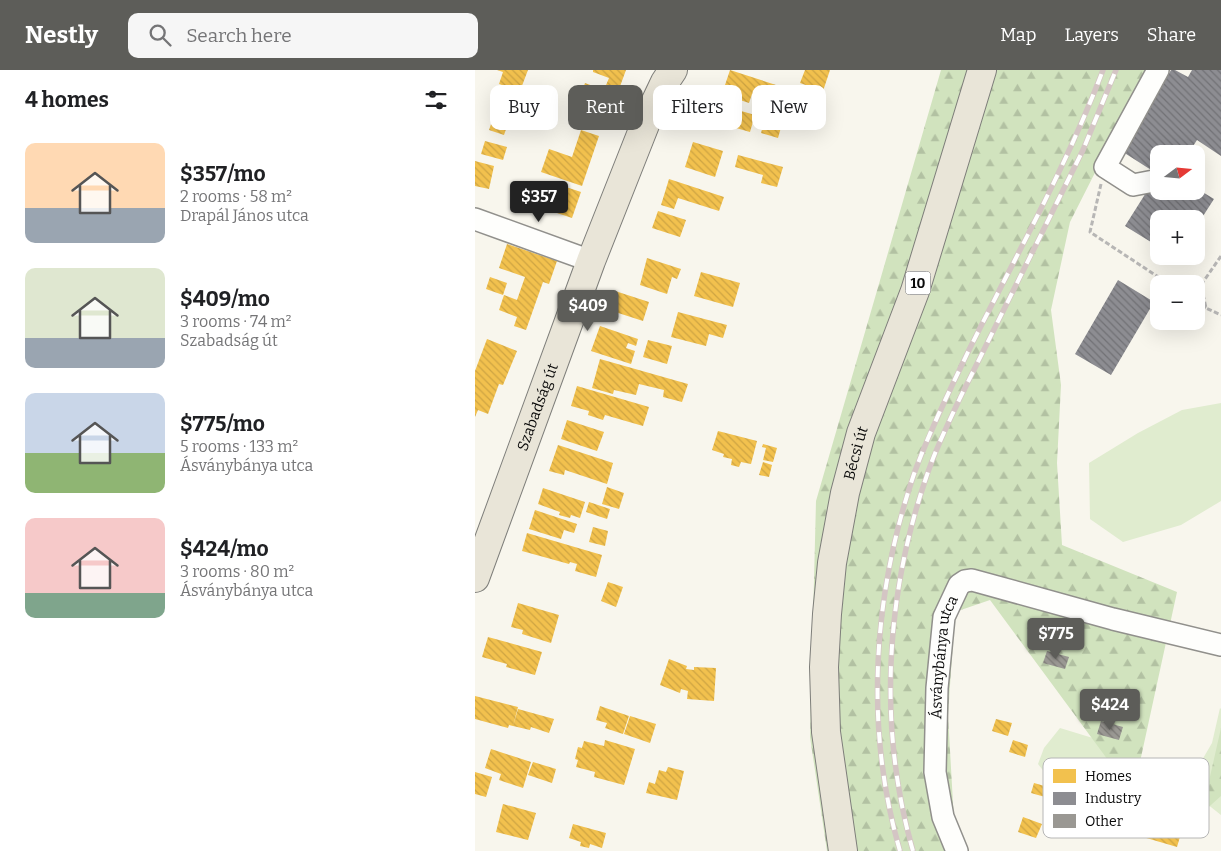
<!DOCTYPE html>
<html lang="en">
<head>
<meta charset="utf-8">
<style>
	body { margin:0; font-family:Bitter,serif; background:#f6f6f6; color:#202124; height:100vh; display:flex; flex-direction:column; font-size:19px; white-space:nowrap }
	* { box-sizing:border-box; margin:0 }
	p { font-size:16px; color:#757577 }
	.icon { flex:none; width:28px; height:28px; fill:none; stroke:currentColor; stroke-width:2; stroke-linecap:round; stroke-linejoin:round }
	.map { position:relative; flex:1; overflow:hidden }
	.drawer { display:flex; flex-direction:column; background:#fff; width:475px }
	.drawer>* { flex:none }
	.hud { position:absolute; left:15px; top:15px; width:475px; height:45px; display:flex; gap:10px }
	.needle { width:32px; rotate:74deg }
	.fabs { position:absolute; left:675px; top:75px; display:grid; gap:10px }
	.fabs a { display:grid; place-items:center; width:55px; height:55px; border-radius:10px; background:#fff; box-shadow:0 5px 20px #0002; font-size:25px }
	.price { position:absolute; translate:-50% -42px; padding:0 11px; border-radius:5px; background:#5d5d59; color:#fff; font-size:16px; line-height:32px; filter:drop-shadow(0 1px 2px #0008) }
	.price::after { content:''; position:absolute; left:50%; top:30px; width:15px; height:11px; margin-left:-8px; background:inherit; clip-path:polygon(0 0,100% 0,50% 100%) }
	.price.active { background:#222; color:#fff }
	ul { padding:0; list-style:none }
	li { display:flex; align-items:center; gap:15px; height:125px; padding:0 25px }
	li span { display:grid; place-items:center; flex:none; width:140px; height:100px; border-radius:10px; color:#555 }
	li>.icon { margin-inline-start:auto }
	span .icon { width:60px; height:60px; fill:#fffc; stroke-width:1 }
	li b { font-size:21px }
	h2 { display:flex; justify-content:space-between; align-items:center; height:60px; padding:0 25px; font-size:21px }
	.pill { padding:0 18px; border-radius:10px; background:#fff; box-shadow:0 5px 20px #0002; font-size:18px; line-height:45px }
	.pill.active { background:#5d5d59; color:#fff }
	header { display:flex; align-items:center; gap:30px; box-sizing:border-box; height:70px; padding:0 25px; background:#5d5d59; color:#fff }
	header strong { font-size:24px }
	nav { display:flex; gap:28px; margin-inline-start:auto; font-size:18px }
	.search { width:350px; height:45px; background:#f6f6f6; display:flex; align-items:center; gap:12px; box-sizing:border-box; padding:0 18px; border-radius:10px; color:#757577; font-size:19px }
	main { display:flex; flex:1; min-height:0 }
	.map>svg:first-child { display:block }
</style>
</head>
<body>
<header>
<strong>Nestly</strong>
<div class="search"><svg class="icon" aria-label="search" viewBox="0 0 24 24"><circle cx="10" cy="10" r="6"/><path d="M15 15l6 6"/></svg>Search here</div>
<nav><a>Map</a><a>Layers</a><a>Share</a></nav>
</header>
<main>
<section class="drawer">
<h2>4 homes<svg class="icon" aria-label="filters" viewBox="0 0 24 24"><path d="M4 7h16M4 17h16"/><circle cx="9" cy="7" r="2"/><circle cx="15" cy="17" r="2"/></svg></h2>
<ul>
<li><span style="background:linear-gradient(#ffd9b3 65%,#9aa5b1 0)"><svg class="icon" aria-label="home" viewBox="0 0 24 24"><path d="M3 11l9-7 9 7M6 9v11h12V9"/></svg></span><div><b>$357/mo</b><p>2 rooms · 58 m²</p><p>Drapál János utca</p></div></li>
<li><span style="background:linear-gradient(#dfe7d0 70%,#9aa5b1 0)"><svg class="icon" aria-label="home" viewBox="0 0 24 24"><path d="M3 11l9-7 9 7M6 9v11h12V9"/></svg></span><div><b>$409/mo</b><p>3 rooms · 74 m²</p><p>Szabadság út</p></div></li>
<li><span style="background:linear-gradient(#c9d6e8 60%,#8fb573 0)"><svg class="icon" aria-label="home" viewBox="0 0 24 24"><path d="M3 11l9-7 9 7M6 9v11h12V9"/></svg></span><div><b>$775/mo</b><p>5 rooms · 133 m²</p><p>Ásványbánya utca</p></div></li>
<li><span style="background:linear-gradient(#f6c9c9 75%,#7fa58c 0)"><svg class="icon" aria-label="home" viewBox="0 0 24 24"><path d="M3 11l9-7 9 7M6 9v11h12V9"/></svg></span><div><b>$424/mo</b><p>3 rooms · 80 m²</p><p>Ásványbánya utca</p></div></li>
</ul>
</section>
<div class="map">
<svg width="746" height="781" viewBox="0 0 746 781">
	<defs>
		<pattern id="forest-firs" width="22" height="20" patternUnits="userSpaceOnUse" patternTransform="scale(1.25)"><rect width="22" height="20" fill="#d1e3be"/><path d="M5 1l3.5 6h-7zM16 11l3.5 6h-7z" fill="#b2c1a2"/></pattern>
		<pattern id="homes-back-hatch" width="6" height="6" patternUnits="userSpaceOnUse" patternTransform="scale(1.25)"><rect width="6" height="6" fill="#f2c14e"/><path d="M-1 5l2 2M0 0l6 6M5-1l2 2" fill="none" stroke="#cea443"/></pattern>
		<pattern id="industry-back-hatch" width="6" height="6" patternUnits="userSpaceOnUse" patternTransform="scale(1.25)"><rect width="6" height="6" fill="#8d8d92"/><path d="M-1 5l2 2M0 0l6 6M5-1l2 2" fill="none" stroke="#717175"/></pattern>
		<pattern id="building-back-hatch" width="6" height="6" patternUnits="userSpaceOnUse" patternTransform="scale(1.25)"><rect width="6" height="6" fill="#9a9893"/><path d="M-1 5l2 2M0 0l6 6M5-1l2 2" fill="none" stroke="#7c7a76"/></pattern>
	</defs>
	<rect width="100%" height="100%" fill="#f8f6ed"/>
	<path fill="#e0eccf" d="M746,333V431L706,455L648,472L615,449L614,393L663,363L707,340Z
		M745,638L746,639V745L717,722L723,697L737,673Z
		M585,658L644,676L647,707L654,744L649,762L592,743L579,732L583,725L574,708L563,694L569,678Z"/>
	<path fill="url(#forest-firs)" d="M466,0H672L595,152L576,240L586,315L582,393L587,475L702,522L658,724L515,530L480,542L473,645L479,751L494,781H352L335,667L341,431Z
		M746,658V726L727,743V742Z"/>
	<path fill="url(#homes-back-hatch)" d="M22,0H53L45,21L24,14L28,2Z
		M118,0H151L136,41L104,30L110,13L129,20L134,8L118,2Z
		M255,0L301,15L296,30L277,24L274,33L247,24Z
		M330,0H355L348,21L325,13Z
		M25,28L40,33L29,65L14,60Z
		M242,34L280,45L275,62L237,51Z
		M290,49L307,54L303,68L286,63Z
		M106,60L124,66L107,116L66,102L74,79L97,87Z
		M10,71L32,77L28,90L6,84Z
		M218,72L248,81L240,107L210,97Z
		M263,85L308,97L302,117L286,113L288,105L260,97Z
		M0,91L19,96L14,119L0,116Z
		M194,109L249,127L244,141L203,128L199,139L186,135Z
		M88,116L106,122L97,148L79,142Z
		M183,141L211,150L205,167L177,158Z
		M32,174L82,191L74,214L68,212L51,260L39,256L42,247L24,240L29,225L42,230L50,207L24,198Z
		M172,188L206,199L202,209L197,207L192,224L165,215Z
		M226,202L265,213L258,237L219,226Z
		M15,207L32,213L28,225L11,219Z
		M137,220L174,232L168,251L131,239Z
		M203,242L252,255L248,268L234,264L231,276L196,267Z
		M125,256L163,269L161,276L153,273L151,278L160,281L156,294L116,281Z
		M12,269L42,281L28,315L24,314L13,344L3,340L0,347V301Z
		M173,270L197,276L192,294L168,287Z
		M125,289L213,314L207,332L188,327L189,320L164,314L161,325L139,320L138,324L117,318Z
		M102,316L174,337L168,356L130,345L128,350L113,345L114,341L96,336Z
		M92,350L129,362L122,381L86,369Z
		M243,361L282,371L276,394L266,392L264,397L256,395L257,389L248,387L249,384L237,380Z
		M288,374L302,378L298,392L288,390L291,378L287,377Z
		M83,375L138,393L132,414L90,400L89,405L74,401Z
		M288,392L297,395L294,407L284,405Z
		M132,417L149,423L144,439L127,434Z
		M68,418L110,432L105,448L96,445L95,448L84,445L85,442L63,434Z
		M114,432L135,439L132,449L111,442Z
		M60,440L102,454L99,463L89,460L86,469L54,459Z
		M118,457L133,461L130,476L114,472Z
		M52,463L127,485L121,507L100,501L102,494L95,492L94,494L47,481Z
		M133,512L148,517L141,537L126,531Z
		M43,533L84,545L76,573L47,564L48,560L36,557Z
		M13,567L67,582L60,605L31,597L32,594L7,587Z
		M194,589L212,596L211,599L219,600V597L241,598L239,631L212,629L213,621L206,619L205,623L185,615Z
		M0,626L43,637L38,656L34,655L33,658L0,649Z
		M125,636L154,646L148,664L130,658L132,653L121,650Z
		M43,639L79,649L74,663L56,657L55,660L38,656Z
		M155,646L181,654L175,673L149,664Z
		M521,649L537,653L533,666L517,661Z
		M130,670L160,679L149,715L119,707L120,702L101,697L103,690L100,689L103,677L107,678L109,671L129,676Z
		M538,670L553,675L550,687L534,682Z
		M16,679L56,692L48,718L24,710L26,704L10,698Z
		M58,692L81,699L77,713L53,705Z
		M193,697L209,701L202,730L171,723L174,712L180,714L184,700L191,702Z
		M0,702L17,707L11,727L0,724Z
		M559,713L573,717L570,727L556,723Z
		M28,734L61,743L53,770L21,762Z
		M548,747L567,754L561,768L543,762Z
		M673,751L707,760L702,777L668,767Z
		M98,754L131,763L127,778L115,774L114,778L105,776L106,772L94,768Z"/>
	<path fill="url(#industry-back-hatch)" d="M696,0H700L713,7L717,0H746V86L722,70L713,84H684V105L648,82Z
		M674,118L691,129L695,121H721V118L739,129L721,157V149H684V177L650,156Z
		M643,210L679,232L636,305L600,284Z"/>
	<path fill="url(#building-back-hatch)" d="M572,581L594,587L590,599L568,593Z
		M626,651L648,657L644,670L622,664Z"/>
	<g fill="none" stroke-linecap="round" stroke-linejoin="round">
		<defs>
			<g id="minor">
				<path d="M683,0L630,97L658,115L684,110"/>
				<path d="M0,149L116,191"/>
				<path id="s1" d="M482,781L468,747L460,702L462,618L469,547L484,515L490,511L497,510L638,549L746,575"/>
			</g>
			<g id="major">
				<path id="s2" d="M0,508L116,191L171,52L190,12L198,0"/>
				<path id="s3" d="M368,781L351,662L349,597L352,544L357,493L370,423L386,363L440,221L507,0"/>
			</g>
		</defs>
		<use href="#minor" stroke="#91908c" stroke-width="24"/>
		<use href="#major" stroke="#7e7e7a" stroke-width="30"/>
		<path stroke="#b7b6b5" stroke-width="3" stroke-dasharray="5 2.5" stroke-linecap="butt" d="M626,114L615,162L694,214
			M746,186L726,215L731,238L746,245
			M721,231L731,238"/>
		<use href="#minor" stroke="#fefefc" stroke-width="21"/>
		<use href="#major" stroke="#e9e5d8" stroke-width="28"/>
		<defs>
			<path id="rail" d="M425,781C389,657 398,525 439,404C454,362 474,322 493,282C539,189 591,98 628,0
				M438,781C403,659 410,528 451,408C460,380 473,354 485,328L608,80L641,0"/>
		</defs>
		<use href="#rail" stroke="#d4c5c4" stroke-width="5.5"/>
		<use href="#rail" stroke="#fff" stroke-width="4" stroke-dasharray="11" stroke-linecap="butt"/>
	</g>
	<g text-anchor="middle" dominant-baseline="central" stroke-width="5" stroke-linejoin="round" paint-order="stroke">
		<rect fill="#fff" stroke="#545454" stroke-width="1" x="430.5" y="201.5" width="25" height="23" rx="4"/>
		<g font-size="14" font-weight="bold" fill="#0a0a0a">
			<text x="443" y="213">10</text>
		</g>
		<g font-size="15" fill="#0a0a0a" stroke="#fff">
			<text stroke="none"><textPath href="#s2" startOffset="182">Szabadság út</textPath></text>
			<text stroke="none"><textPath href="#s3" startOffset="402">Bécsi út</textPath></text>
			<text stroke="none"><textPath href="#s1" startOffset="198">Ásványbánya utca</textPath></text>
		</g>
	</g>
	<rect x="568" y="688" width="166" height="80" rx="8" fill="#fff" stroke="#b6b6b6" stroke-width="1"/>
	<rect x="578" y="699" width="23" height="14" fill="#f2c14e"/>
	<rect x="578" y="722" width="23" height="13" fill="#8d8d92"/>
	<rect x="578" y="744" width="23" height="14" fill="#9a9893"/>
	<g font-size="14" fill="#0a0a0a">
		<text x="610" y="711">Homes</text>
		<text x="610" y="733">Industry</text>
		<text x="610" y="756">Other</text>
	</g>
</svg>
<div class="fabs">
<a><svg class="needle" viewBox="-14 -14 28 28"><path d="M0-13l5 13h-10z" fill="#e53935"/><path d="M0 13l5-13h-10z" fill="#757577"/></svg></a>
<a>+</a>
<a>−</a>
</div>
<b class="price active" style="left:64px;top:153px">$357</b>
<b class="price" style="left:113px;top:262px">$409</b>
<b class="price" style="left:581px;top:590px">$775</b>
<b class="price" style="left:635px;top:661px">$424</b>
<div class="hud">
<a class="pill">Buy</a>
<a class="pill active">Rent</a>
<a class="pill">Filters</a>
<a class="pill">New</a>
</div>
</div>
</main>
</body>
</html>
